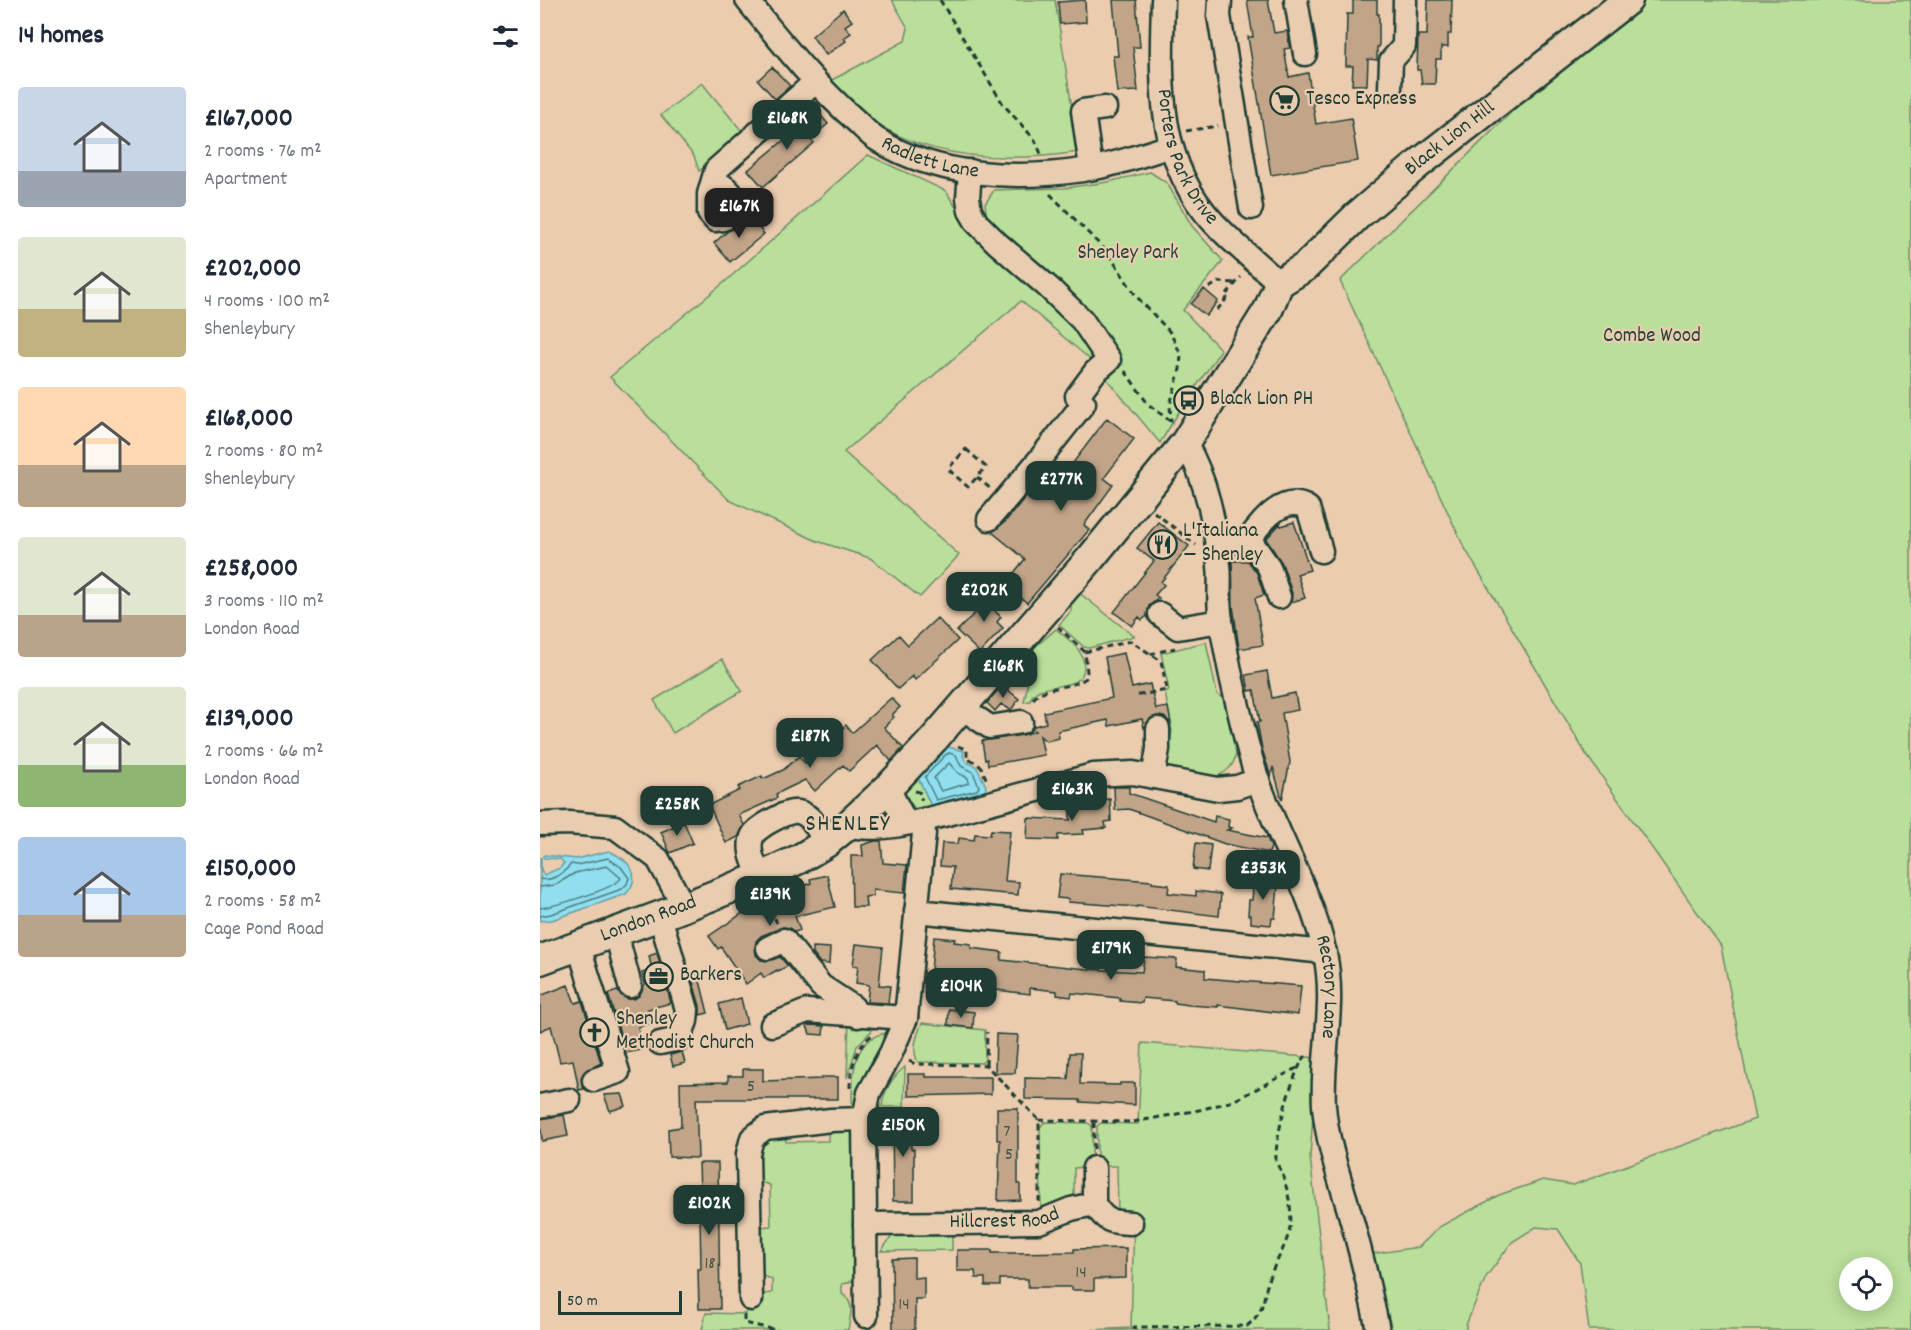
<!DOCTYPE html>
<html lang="en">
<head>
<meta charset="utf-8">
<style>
	body { margin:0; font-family:Dekko,sans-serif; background:#f6f6f7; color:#1f2937; height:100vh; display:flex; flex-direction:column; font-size:22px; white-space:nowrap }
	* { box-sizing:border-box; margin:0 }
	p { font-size:20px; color:#747a83 }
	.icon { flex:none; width:33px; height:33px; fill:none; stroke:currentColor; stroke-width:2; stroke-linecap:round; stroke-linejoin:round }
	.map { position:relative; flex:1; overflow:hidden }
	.drawer { display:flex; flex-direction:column; background:#fff; width:540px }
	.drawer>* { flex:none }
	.controls { position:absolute; left:1299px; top:1257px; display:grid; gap:12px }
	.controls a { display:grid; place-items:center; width:54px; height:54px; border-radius:50%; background:#fff; box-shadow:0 3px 15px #0003; font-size:30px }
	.scale { position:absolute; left:18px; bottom:15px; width:124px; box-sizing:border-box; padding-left:6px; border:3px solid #1f3d34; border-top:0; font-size:16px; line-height:21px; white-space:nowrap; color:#1f3d34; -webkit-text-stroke:4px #e9cdb0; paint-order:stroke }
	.price { position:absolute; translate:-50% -51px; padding:0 14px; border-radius:12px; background:#1f3d34; color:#fff; font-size:20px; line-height:39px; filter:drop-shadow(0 2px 3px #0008) }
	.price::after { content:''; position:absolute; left:50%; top:36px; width:18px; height:14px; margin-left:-9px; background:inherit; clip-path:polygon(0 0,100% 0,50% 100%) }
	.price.current { background:#222; color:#fff }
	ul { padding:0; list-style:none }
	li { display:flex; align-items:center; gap:18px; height:150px; padding:0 18px }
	li span { display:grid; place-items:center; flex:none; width:168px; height:120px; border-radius:6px; color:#555 }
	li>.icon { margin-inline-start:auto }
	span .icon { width:72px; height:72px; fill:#fffc; stroke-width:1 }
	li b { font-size:26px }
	h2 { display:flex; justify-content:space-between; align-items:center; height:72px; padding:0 18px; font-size:26px }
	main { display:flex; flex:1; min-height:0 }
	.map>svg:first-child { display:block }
</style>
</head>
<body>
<main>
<section class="drawer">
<h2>14 homes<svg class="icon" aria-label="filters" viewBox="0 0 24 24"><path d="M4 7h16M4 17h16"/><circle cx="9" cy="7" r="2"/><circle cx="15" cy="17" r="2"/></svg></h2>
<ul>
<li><span style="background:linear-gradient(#c9d6e8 70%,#9aa5b1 0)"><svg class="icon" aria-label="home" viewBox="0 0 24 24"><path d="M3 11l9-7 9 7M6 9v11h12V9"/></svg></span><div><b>£167,000</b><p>2 rooms · 76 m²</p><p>Apartment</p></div></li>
<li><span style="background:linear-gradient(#dfe7d0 60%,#c2b280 0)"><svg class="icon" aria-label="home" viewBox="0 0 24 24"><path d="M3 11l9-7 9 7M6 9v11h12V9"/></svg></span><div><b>£202,000</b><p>4 rooms · 100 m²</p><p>Shenleybury</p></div></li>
<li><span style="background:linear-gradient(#ffd9b3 65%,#b9a48a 0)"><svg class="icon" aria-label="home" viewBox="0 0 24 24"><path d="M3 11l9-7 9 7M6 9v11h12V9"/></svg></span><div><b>£168,000</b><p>2 rooms · 80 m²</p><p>Shenleybury</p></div></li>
<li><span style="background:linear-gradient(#dfe7d0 65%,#b9a48a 0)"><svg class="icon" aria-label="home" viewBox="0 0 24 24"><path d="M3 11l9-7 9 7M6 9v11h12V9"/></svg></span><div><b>£258,000</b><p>3 rooms · 110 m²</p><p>London Road</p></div></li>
<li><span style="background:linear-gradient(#dfe7d0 65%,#8fb573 0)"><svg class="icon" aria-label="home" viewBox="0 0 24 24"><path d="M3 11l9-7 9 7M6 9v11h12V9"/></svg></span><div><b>£139,000</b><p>2 rooms · 66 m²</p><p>London Road</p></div></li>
<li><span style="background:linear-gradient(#a9c7e8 65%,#b9a48a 0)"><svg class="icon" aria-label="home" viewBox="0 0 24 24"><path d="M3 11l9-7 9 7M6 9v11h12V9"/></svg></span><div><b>£150,000</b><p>2 rooms · 58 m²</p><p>Cage Pond Road</p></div></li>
</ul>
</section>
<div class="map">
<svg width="1371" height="1330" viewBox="0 0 1371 1330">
	<rect width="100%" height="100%" fill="#ebccae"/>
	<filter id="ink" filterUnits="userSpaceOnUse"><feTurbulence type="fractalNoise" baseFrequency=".0167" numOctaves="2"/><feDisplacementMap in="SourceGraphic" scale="12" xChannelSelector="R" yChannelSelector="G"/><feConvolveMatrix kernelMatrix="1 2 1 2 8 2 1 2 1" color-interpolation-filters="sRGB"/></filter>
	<g filter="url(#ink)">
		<path fill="#b9df9a" stroke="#6c8e67" stroke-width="1.5" fill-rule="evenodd" d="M352,0H515L539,152C470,162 389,161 330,119C316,108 303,93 290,81L365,41L368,28Z
			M1105,0H1371V1330H1049L1040,1263L1018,1229L996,1227L972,1242L946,1277L926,1325V1330H852L831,1254L879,1247L899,1227L959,1195L1003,1180L1033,1185L1215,1119L1181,946L1046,754L923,545L800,281L1005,79ZM1310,1268H1342V1300H1310Z
			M162,83L206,136L159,171L154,156L121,115Z
			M328,155L406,191L428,227L480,273L519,313L549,346L557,359L552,361L481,301L304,452L419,555L380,597L330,558L277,541L189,500L70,377L187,280Z
			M610,172L627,183L652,226L683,261L643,310L681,350L637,415L620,443L565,377L583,364L560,328L533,294L492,260L447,219L445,204L454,190L524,188L568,182Z
			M538,592L594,636L549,648L544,647L519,625L531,611V600Z
			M516,629C523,635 531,641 537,648C541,653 544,660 544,666C544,696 496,677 490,701L484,702L494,648Z
			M666,642L677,694L685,700L696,748C697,763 688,773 674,777L623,769L624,751L630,741L632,732L625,692L629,690L621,653Z
			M182,659L202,691L133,733L114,700Z
			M377,775L392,808L378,812L368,800L365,792Z
			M309,1018L336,1026L317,1046L307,1078Z
			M382,1023L445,1030V1060L441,1063L378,1062C371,1050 377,1035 382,1023Z
			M347,1033L317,1105H312C312,1077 312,1037 347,1033Z
			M602,1043L777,1058L770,1157L790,1330H552L591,1328L594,1218L578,1217L577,1166H561L557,1159V1126L561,1123L598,1124Z
			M365,1067L364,1107H342C343,1092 353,1076 365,1067Z
			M505,1122L548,1123L552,1126V1155L546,1167L534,1168V1201L501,1215L500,1127Z
			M314,1129L317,1277L308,1283L302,1284V1294C316,1303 310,1316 308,1330H162L166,1313L206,1314V1306L224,1294L232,1293V1279L220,1275L219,1227L231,1226L230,1185L220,1182L215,1150L226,1139L245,1134L246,1142L288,1141V1130Z
			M412,1235V1250L341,1251L352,1236Z"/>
		<path fill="#90deef" stroke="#639ea4" stroke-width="1.5" d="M408,747L424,751L423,756L426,762L436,766L446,786L445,794L392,808L377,775L401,750Z
			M69,851C89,860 103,875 86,894L12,920L0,921V860L1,857V870L4,875L20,868L24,863L20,859L4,858L3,856L5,855L36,859Z"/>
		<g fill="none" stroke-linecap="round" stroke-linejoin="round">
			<path stroke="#4c7d7f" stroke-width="1.5" d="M409,753L416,755L421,766L433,772L439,787L437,790L396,800L385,777L404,756Z
				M409,763L418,773L428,778L429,783L401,791L394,778Z
				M0,879C12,882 24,873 31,864L37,865L68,858L81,867L89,878L87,884L82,889L11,914L0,916
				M0,887L15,885L35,873L67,866L81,878C75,889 15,906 0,908"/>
		</g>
		<path fill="#c2a589" stroke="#1f3d34" stroke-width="1.5" d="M545,0L546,22L520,24L518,2Z
			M573,0H596L600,47H593L598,91L577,92L573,56H578Z
			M707,0H728L734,33L747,31L750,48L744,49L749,77L768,73L776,124L811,118L818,161L731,175L708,37H713Z
			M813,0H837V14H839V47H837V60L828,59L827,85H812L813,66H806L807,14H813Z
			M888,0H912L911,34H908V47H901V59H896L895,84H882L880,70H877L878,35H887Z
			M303,9L312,21L305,26L311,33L304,38L306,41L286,55L272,36Z
			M232,67L250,86L235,99L218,80Z
			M278,112L288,124L270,139L274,143L223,187L208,170Z
			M208,214L224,234L190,262L174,243L188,231L198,226Z
			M664,289L678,301L666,316L651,304Z
			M567,418L594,439L564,478L573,485L544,525L549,530L487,603L465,584L485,559L452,532L465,522L495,485L508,496Z
			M618,522L649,546L621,582L624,585L615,595L619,598L609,606L607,616L602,620L599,617L592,626L574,612L614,561L597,548Z
			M754,522L770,570L757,574L765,598L751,602L752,593L742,563L726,539L740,524L741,526Z
			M692,561H708L717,573L724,595L715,598L723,645L699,649L693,605Z
			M453,589L465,601L455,611L461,617L457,622L463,628L440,653L417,631L443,605L441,602Z
			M397,618L418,640L375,680L372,676L358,689L332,660L359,635L368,645Z
			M584,653L592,688L610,684L616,709L628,707L631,723L624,717L617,716L611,718L604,728L602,719L569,726L568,720L518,731L519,738L506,741L500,736L504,755L448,765L447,759L445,760L442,741L483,735L495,731L492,729L494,726L506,723L504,712L572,698L565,657Z
			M727,671L732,698L755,693L758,710L742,713L750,762L742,800L733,767L731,777L722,749L717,722H720L714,690L709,691L706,675Z
			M462,685L479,699L471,710L461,704L455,711L447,703Z
			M351,698L360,707L352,715L354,717L344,727L363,748L351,761L337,745L309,771L303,765L275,791L265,780L236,794L237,798L199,815L204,825L198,837L186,843L169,805L200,790L198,787L222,776L223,779L243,770L259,756L265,763L306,725L312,733Z
			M574,787H589V793L674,822L675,816L689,819L688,827L692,828L687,830L727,838L731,847L729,853L685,844L589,809L575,810Z
			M570,799L571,821L565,822L566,828L543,830L544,834L518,835V840L487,839L488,818L530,820V811H533V805L555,804V800Z
			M144,822L153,843L130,853L121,832Z
			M451,830L470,831L465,881L479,882L478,895L411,889L413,867L400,866L402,843L418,844L419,838L434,840L435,834L450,835Z
			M335,841H341L343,863L367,865L364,893L333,890V896L325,897L326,907H312L311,856H323L322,845Z
			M656,843L671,845L668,871L653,869Z
			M520,874L612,881V883L629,885L628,893L656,896V891L681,894L679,916L597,906V907L528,902L529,899L517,898Z
			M287,875L295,907L255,916L260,930L255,932L249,928L243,927L221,936L216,941L215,947L216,955L221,960L227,961L240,957L248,966L238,971L237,970L224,978L221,973L206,984L181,947L178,949L169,936L203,913L271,883L270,879Z
			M714,878L735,879V886H738L735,918H732L731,925L711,923V915H708L709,900H712Z
			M394,937L415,939L414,942L431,944V948L462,952L461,960L547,969L602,972L604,957L637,959L636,967L665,970V978L761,986L758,1015L678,1005V1007L649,1005L635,1003V1001L603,998L602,1003L580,1001V998L532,993L531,997L517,995V991L490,988V994L440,988L441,984L412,982L413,975L391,971Z
			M316,944L343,947L339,985L350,986L348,1003L327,1002L329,985L316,983L318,966L313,965Z
			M273,947L290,948L289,964L280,963L273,954Z
			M117,953L131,1003L108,1009L111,1023L98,1027L102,1050L86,1053L68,994L77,991L87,999H94L99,996L105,984L102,973L112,970L109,956Z
			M158,973L168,1013L160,1015V1006L151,975Z
			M28,985L35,1003L42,1001L61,1063L44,1072L41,1078L44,1089L39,1090L33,1060L20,1062L11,1026L0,1031V996Z
			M201,998L207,1024L185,1030L179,1004Z
			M409,1009L434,1012L433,1028L408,1025Z
			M269,1025L284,1026L283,1035L270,1034L267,1026Z
			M456,1034L478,1035L475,1073H455Z
			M142,1052L145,1063L133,1066L130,1055Z
			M530,1053H541L540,1084L580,1085V1083H595V1105L540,1102V1100L485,1099V1078L528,1079Z
			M203,1069H223V1081L282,1079V1077H298V1099H156L158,1158L129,1157L128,1129L141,1127L140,1083L188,1082V1076H203Z
			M368,1074H386V1077H451V1094L368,1096Z
			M82,1094L86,1106L70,1111L64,1095Z
			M457,1108H478V1184H480V1200L458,1201L460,1140H457Z
			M352,1112H370L371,1149H374V1201H353Z
			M24,1115L28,1136L2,1141L0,1119Z
			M159,1163H178L180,1309H159L158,1269H161L160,1216H153V1207L147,1203L160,1191Z
			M586,1248V1278L554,1279V1290H532V1287H488V1279H460V1286H445V1278H436L435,1271H417V1250H452V1253H474L534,1252V1249Z
			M374,1258V1278L384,1277V1299H375V1330H353L352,1259Z"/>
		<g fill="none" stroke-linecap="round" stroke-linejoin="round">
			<defs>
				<g id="minor">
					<path id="s1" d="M207,0C241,42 274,84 314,119C322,126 329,135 338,140C397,177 476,180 543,170C572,166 602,155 631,146"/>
					<path id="s2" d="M623,0C621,79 615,160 674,223C694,244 717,263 739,283"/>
					<path d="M680,0L679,16L711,208"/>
					<path d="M756,0L765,54"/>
					<path d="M850,88L851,61L864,46L865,0"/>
					<path d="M551,168L543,111L565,108"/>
					<path d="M430,171L428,198L430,211L437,223L457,243L508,287L542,320L569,360L555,372L537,396L544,403L499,460L449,519"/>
					<path d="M173,180C180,184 188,188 192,195C201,210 189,220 175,220L169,213V194L176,170L275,82"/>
					<path id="s3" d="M645,443C666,477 676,526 679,566C681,581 678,597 680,612C682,634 687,655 691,676C699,710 706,745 717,778C738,838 772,892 785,954C796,1004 781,1056 784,1106C787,1143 800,1179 810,1214C821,1252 830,1291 838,1330"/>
					<path d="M709,539L729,567L739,597"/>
					<path d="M677,545L709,539C722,521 744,493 768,508L781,551"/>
					<path d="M620,614L638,628L681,621"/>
					<path d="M422,708L450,727L481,722"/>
					<path d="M613,777L618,749V729"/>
					<path d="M348,788L366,823"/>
					<path d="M0,824L29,823L75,827L118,859L144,907"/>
					<path d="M308,825C342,835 397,816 431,808C472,797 512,786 553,775L593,773L678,789L697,787L718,780"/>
					<path d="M220,877C215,865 206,849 213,835C217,827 244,813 253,812C258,811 263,813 267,816C275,821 280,835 286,843"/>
					<path d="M376,911L785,952"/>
					<path d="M76,933L90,986"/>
					<path d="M39,947L78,1072L54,1080"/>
					<path d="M228,948L244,940L281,986L313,1007L318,1016"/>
					<path d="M232,1025L267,1011L366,1018"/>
					<path d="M120,1043L139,1039L146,1021L147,1010L120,916"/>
					<path d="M0,1106L29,1100"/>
					<path d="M554,1204V1168"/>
					<path id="s4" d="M325,1224L499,1222L531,1209L554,1204C566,1222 570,1222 591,1223"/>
					<path d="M211,1299L208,1154L212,1138L225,1128L291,1120L324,1119"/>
					<path d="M326,1316L324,1119L329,1093L351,1053L366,1018L384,833L383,820"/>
				</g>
				<g id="major">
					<path id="s5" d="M0,960L144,907L220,877L259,859L286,843L308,825L348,788L394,739L550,559L645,443L728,310L739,283L765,267L817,216L877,165L1088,0"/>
				</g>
			</defs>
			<use href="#minor" stroke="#1f3d34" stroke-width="27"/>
			<use href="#major" stroke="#1f3d34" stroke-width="33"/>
			<path stroke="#1f3d34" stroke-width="3" stroke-dasharray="6 4.5" stroke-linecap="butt" d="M400,0L463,104L495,140L502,156
				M646,131L678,126
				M510,194L568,253L596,296L629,331L636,344L641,355L640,369L630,405L631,422
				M669,288L678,282L696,283
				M677,310L687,298L685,296L701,277
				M585,371L608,404L630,421
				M426,449L446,467L428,487L408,469Z
				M437,477L452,490
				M614,512L656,545
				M545,652L591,641L621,661L627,690L594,696
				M610,654L635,648
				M493,699C506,684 530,690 546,678L547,672L545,652L518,627
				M418,746L427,750V759L435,762L441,767L448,783
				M375,791L379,792L382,796L381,800
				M226,899L237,923
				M369,1061L375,1064L446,1065L499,1120V1202
				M446,1065L447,1032
				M310,1088C310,1069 316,1047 332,1035
				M499,1120L593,1122L659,1110L693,1101L757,1068
				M554,1122V1151
				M204,1315V1323L236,1330
				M594,1330V1327L707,1326C726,1310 722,1300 729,1278C736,1261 747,1245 750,1227C753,1210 747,1188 742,1173C740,1169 737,1165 736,1160C734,1141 753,1068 766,1056"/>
			<use href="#minor" stroke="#e9cdb0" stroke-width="22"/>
			<use href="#major" stroke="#e9cdb0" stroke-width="28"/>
		</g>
	</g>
	<defs>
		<symbol id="supermarket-ring" viewBox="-11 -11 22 22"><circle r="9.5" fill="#e9cdb0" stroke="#1f3d34" stroke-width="1.5"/><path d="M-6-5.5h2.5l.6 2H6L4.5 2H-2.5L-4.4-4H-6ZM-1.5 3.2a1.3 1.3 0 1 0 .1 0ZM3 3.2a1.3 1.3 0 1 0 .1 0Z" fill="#1f3d34"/></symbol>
		<symbol id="bus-ring" viewBox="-11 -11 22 22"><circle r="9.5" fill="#e9cdb0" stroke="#1f3d34" stroke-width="1.5"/><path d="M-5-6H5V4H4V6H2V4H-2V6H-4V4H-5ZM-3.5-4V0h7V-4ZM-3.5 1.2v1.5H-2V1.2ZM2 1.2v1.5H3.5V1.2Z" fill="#1f3d34"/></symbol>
		<symbol id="restaurant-ring" viewBox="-11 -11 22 22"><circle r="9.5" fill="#e9cdb0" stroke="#1f3d34" stroke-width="1.5"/><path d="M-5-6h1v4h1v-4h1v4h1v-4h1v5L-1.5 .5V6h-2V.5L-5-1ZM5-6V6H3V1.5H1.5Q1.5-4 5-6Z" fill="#1f3d34"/></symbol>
		<symbol id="office-ring" viewBox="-11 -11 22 22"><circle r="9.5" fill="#e9cdb0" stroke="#1f3d34" stroke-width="1.5"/><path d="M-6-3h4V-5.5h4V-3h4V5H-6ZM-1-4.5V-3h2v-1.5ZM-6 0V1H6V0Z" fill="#1f3d34"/></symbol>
		<symbol id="church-ring" viewBox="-11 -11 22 22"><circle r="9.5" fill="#e9cdb0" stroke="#1f3d34" stroke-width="1.5"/><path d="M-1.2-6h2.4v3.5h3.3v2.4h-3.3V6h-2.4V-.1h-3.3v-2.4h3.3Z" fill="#1f3d34"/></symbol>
	</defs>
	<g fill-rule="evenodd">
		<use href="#supermarket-ring" x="728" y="84" width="33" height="33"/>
		<use href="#bus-ring" x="632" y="384" width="33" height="33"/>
		<use href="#restaurant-ring" x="606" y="528" width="33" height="33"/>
		<use href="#office-ring" x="102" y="960" width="33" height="33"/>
		<use href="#church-ring" x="38" y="1016" width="33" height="33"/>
	</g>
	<g text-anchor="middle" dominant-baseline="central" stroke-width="4.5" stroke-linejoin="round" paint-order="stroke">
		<g font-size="18" fill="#485749">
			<text x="211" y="1087">5</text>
			<text x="467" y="1132">7</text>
			<text x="469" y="1155">5</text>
			<text x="170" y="1264">18</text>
			<text x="541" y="1273">14</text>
			<text x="364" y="1305">14</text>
		</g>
		<g font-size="21" fill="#1f3d34" stroke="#e9cdb0" text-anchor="start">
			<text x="766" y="100">Tesco Express</text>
			<text x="670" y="400">Black Lion PH</text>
			<text x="643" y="532">L'Italiana<tspan x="643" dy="24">— Shenley</tspan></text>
			<text x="140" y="976">Barkers</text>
			<text x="76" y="1020">Shenley<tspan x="76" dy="24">Methodist Church</tspan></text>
		</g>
		<g font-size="21" fill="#1f3d34" stroke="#e9cdb0">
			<text stroke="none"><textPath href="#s5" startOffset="1258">Black Lion Hill</textPath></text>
			<text stroke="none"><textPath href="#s1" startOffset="248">Radlett Lane</textPath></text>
			<text stroke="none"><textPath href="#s2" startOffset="162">Porters Park Drive</textPath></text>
			<text stroke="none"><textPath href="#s5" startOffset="116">London Road</textPath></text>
			<text stroke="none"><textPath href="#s3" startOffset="567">Rectory Lane</textPath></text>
			<text stroke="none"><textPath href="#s4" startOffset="140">Hillcrest Road</textPath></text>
		</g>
		<g font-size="21" fill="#274539" stroke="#e9cdb0">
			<text x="588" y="254">Shenley Park</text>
			<text x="1112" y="337">Combe Wood</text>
		</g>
		<g font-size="24" letter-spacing="1.5" fill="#1f3d34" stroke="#e9cdb0">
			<text x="308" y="825">SHENLEY</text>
		</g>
	</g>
</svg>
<div class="controls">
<a><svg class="icon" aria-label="locate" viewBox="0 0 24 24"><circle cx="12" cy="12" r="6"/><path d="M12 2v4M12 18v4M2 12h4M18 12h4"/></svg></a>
</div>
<div class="scale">50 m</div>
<b class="price" style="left:247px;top:151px">£168K</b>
<b class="price current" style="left:199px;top:239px">£167K</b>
<b class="price" style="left:521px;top:512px">£277K</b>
<b class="price" style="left:444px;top:623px">£202K</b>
<b class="price" style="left:463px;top:699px">£168K</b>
<b class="price" style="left:270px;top:769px">£187K</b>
<b class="price" style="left:532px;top:822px">£163K</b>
<b class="price" style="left:137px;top:837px">£258K</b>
<b class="price" style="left:723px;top:901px">£353K</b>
<b class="price" style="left:230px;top:927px">£139K</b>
<b class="price" style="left:571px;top:981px">£179K</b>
<b class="price" style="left:421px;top:1019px">£104K</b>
<b class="price" style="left:363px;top:1158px">£150K</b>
<b class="price" style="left:169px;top:1236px">£102K</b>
</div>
</main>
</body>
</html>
